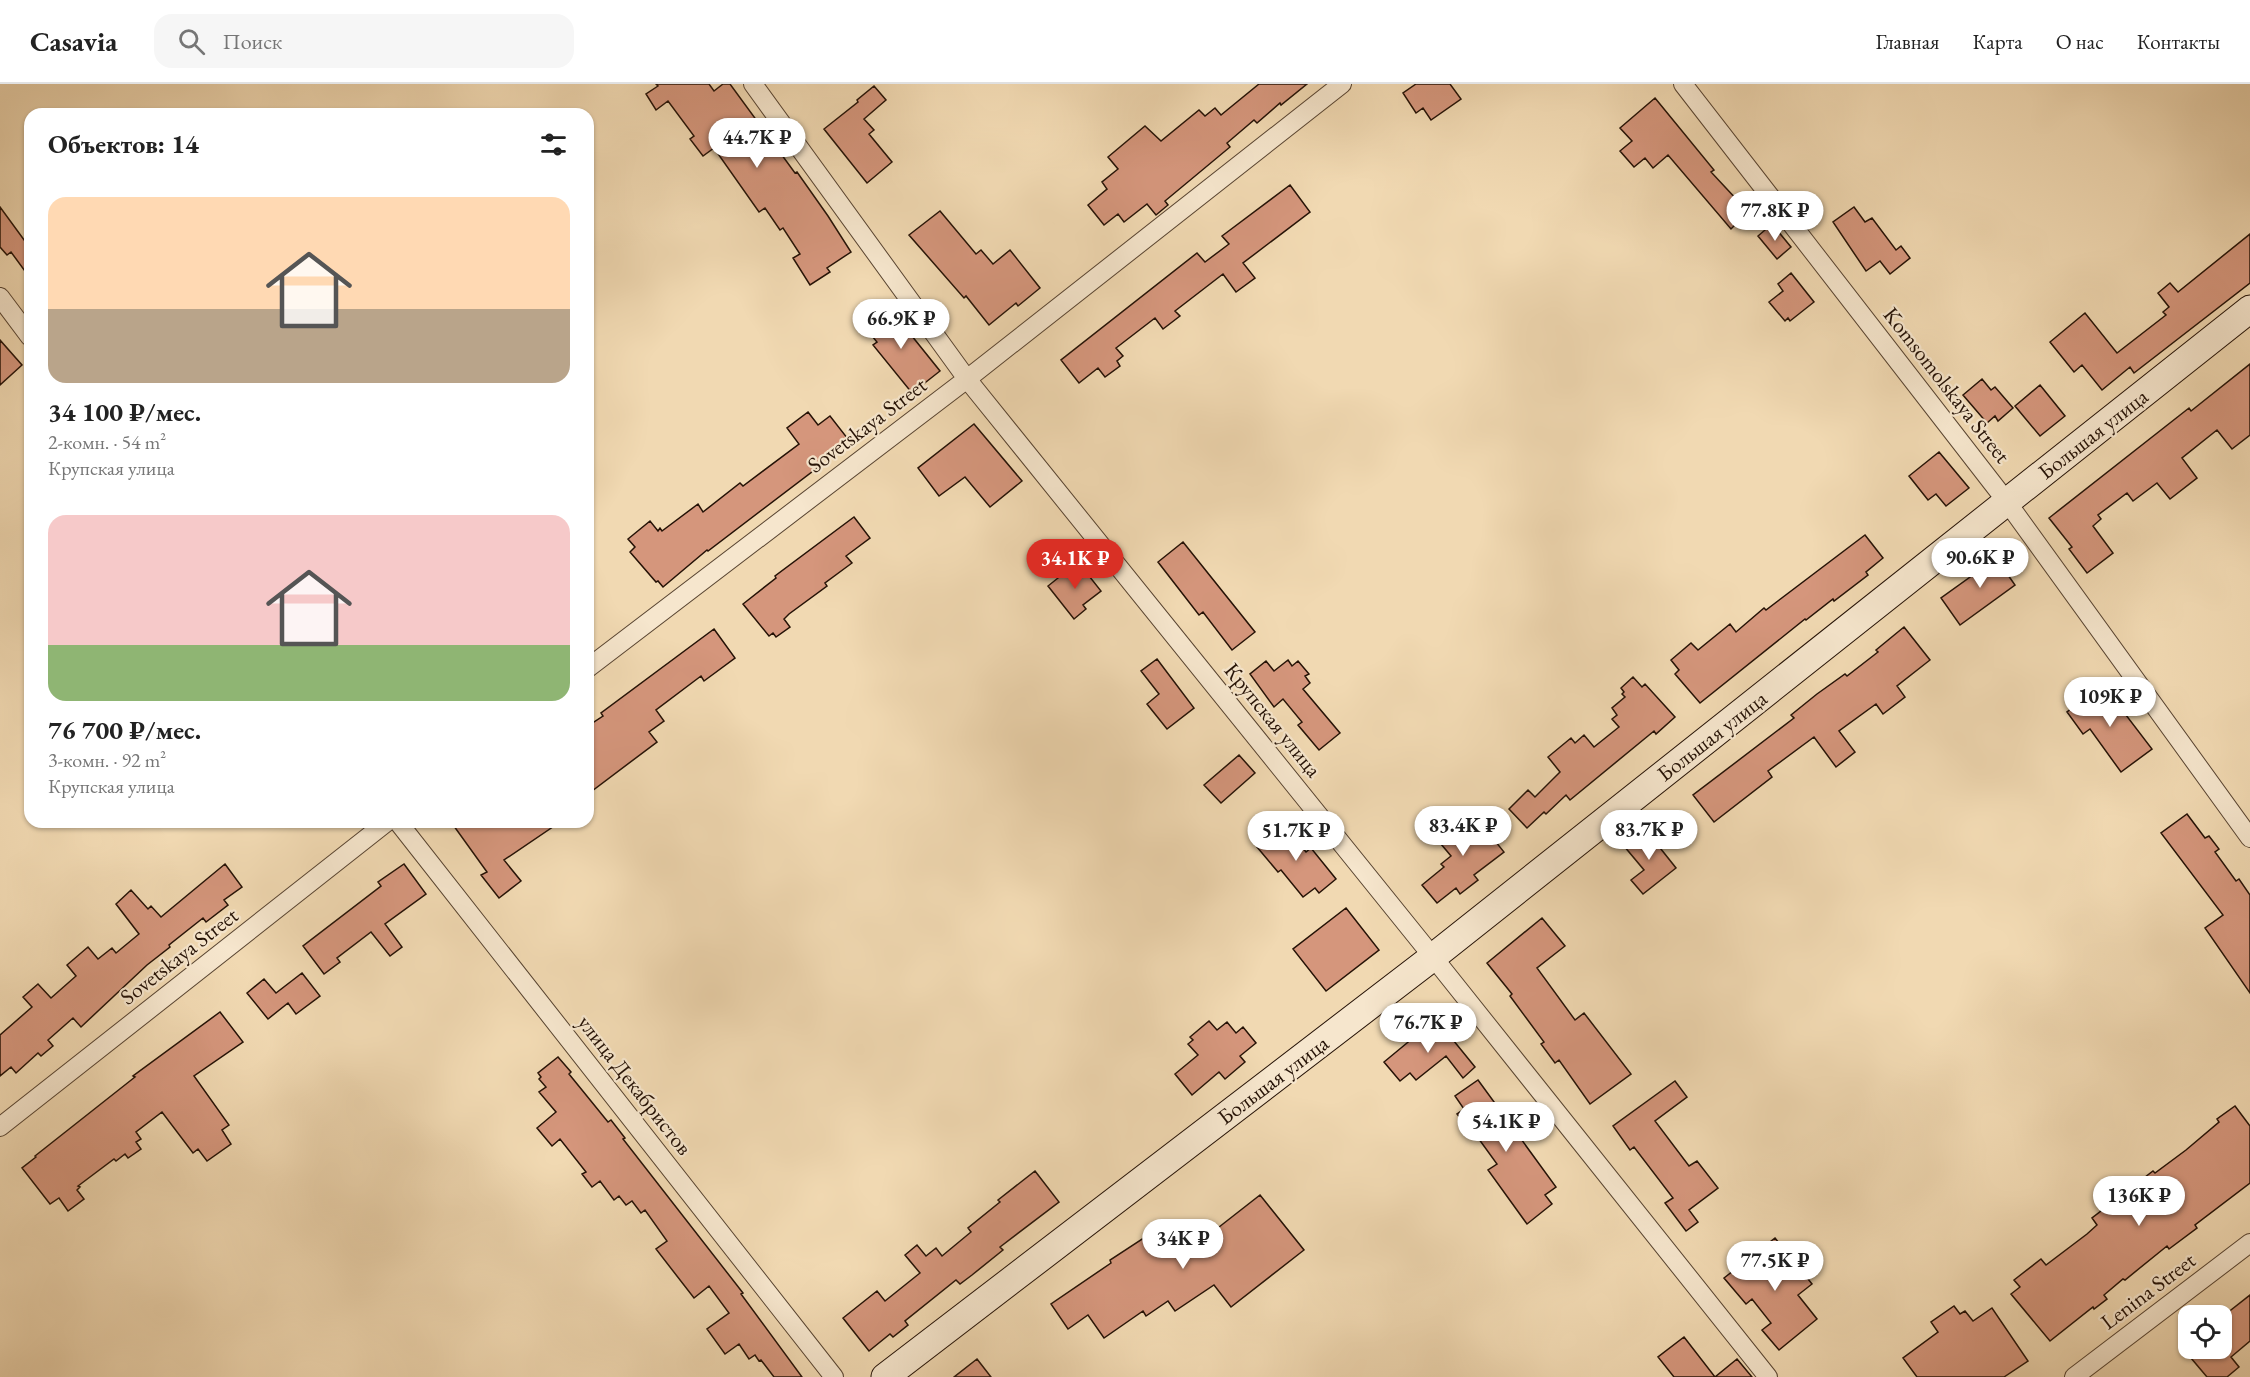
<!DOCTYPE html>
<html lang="ru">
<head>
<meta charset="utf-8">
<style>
	body { margin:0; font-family:"EB Garamond",serif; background:#f6f6f6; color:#222; height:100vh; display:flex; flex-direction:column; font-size:22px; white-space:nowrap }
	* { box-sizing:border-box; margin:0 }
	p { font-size:20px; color:#767676 }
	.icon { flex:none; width:33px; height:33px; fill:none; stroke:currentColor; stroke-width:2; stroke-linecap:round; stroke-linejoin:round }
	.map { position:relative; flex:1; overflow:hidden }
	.panel { position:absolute; left:24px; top:24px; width:570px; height:720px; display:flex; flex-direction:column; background:#fff; border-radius:18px; box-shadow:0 2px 4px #0004 }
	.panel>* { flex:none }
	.tools { position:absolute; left:2178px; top:1221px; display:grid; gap:12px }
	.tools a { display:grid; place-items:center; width:54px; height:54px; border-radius:12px; background:#fff; box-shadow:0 2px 4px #0004; font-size:30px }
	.price { position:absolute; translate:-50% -51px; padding:0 14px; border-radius:21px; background:#fff; color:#222; font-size:20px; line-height:39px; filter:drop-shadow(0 2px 3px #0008) }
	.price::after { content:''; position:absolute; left:50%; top:36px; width:18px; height:14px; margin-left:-9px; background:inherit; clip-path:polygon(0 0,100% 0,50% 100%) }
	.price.selected { background:#d93025; color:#fff }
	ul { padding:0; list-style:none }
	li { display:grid; align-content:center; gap:12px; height:318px; padding:0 24px }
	li span { display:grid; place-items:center; height:186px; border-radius:18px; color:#555 }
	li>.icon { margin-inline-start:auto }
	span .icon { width:108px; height:108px; fill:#fffc; stroke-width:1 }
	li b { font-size:26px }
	h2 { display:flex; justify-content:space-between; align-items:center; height:72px; padding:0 24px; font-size:26px }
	header { display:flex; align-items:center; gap:36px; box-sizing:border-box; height:84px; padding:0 30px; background:#fff; border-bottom:2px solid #e0e0e0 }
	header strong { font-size:28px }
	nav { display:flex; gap:33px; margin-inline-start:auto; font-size:21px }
	.search { width:420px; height:54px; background:#f6f6f6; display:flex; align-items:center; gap:15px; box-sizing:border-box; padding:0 21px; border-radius:18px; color:#767676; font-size:22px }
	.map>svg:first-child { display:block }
</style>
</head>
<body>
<header>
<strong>Casavia</strong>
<div class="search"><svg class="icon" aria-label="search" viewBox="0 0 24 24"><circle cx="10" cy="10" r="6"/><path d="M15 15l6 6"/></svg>Поиск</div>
<nav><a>Главная</a><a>Карта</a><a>О нас</a><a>Контакты</a></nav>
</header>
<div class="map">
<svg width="2250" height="1293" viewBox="0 0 2250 1293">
	<rect width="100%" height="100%" fill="#f1d9b2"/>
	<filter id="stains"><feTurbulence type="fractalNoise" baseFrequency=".00333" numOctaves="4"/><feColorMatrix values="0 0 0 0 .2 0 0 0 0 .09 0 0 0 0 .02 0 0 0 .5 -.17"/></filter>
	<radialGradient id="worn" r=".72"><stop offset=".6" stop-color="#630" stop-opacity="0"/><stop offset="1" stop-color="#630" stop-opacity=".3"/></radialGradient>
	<path fill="#d5967c" stroke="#251206" stroke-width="1.5" d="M656,0H709L714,7L723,0H730L795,89L797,88L828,132L851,168L827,184L830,188L810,201L793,174L800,170L783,144L780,146L765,124L759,128L714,64L703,72L690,55L694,52L668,17L656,26L646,10L658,2Z
		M1259,0H1307L1281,21L1280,19L1257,39L1254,36L1227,59L1230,63L1165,117L1168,121L1156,131L1147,120L1124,138L1118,130L1104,141L1088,121L1107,105L1102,98L1118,85L1108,73L1145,42L1161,57L1199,26L1205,32L1215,24L1221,31Z
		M1416,0H1450L1461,15L1431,36L1423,24L1416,29L1403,9Z
		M874,2L886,16L864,35L874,46L869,50L892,78L867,99L824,45L858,18L857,16Z
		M1655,14L1714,86L1711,88L1738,117L1731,122L1742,134L1731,145L1668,71L1653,84L1645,74L1634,83L1620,67L1632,57L1620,44Z
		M1290,101L1310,128L1243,179L1255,194L1236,208L1223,190L1175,227L1180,232L1163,245L1155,234L1116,264L1123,272L1117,277L1120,282L1105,293L1098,284L1079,299L1061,276L1197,169L1205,178L1229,160L1222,152Z
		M0,123L30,164V194L11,168L7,171L0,163Z
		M1854,123L1865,138L1872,134L1896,166L1901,162L1910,174L1890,190L1880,177L1866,187L1833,138Z
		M940,127L976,170L981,166L993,180L1010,166L1040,204L1018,222L1016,219L989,241L966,212L964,214L909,151Z
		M1772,140L1791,163L1777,175L1758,152Z
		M2250,150V199L2134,289L2130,283L2102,306L2082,281L2074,288L2050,258L2085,229L2117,269L2166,231L2163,228L2169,223L2158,209L2170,199L2178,208Z
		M1791,189L1814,218L1790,237L1788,234L1785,237L1769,218L1783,207L1778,200Z
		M887,221L940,287L912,309L873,261L877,258L863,241Z
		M0,256L22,281L0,301Z
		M2250,280V351L2232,365L2217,346L2182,374L2197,394L2170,415L2157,399L2133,417L2127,409L2098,431L2101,435L2093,442L2113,469L2087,489L2069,465L2072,463L2049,434L2189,324L2191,327Z
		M1982,295L1991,306L1995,303L2013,324L1998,337L1995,332L1987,339L1963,311Z
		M2040,301L2065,332L2040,352L2015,322Z
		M808,328L818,341L830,332L848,355L815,381L817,384L708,467L707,466L663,503L658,497L656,498L630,468L635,463L628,455L650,437L658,447L660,444L662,447L698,420L703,428L740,399L743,402L799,360L787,344Z
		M974,340L1022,397L990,423L965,393L939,412L918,384Z
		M1939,368L1969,404L1946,422L1936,410L1928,416L1909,392Z
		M854,433L870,454L846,472L852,479L825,499L827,502L789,530L784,535L790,543L776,553L773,549L769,552L743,520L776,494L775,492Z
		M1865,451L1883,474L1866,488L1868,491L1834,517L1833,515L1806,536L1805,535L1700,619L1675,590L1679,586L1671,576L1691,559L1698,566L1730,540L1736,548L1764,524L1766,526Z
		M1183,458L1255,548L1232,566L1203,528L1199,531L1158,478Z
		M2005,468L2016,484L2008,491L2015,501L1960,541L1941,514Z
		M1078,478L1101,507L1083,521L1086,525L1074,535L1048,502Z
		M1904,543L1930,576L1897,602L1905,613L1883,630L1876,620L1839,647L1855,668L1836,683L1814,653L1768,687L1772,693L1714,738L1693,711L1794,634L1791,631L1817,610L1845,590L1847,592L1878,568L1876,566Z
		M714,545L735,574L704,597L701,592L656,626L664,637L649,648L657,658L588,710V642L603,632L601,629Z
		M1157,575L1194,624L1167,645L1147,620L1159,610L1141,587Z
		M1288,576L1292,582L1298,577L1309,590L1305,592L1310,599L1303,605L1340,649L1319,666L1298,641L1302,638L1283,615L1274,623L1250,590L1266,577L1274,587Z
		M1633,593L1642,603L1645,600L1675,633L1656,650L1654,647L1570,716L1566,711L1546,730L1544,728L1527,744L1509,725L1528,706L1535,713L1560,688L1548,673L1571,654L1575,659L1584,651L1594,663L1619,643L1612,635L1617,631L1612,624L1625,613L1622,610L1624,608L1621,604Z
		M2103,601L2152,665L2121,688L2090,645L2083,650L2067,628Z
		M1239,671L1255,689L1221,719L1204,701Z
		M1471,727L1504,768L1474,791L1478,796L1460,810L1456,804L1437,819L1422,801L1444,783L1441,780L1451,772L1436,754Z
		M2187,730L2205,754L2209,752L2219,765L2215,768L2236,797L2239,795L2250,811V909L2205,844L2223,831L2161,749Z
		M451,738H560L504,776L521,797L499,814L481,791L487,788Z
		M1284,741L1306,768L1311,764L1336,795L1319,809L1315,804L1303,813L1281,786L1278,788L1257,763Z
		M1645,745L1676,784L1643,810L1631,796L1644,786L1624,762Z
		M225,780L242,803L224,816L228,821L206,838L203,834L169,861L170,863L147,881L81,943L73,934L48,956L53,962L41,972L38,969L16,989L11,983L0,992V951L32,923L23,913L38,900L51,914L76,892L67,881L88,863L98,875L112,864L116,869L139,850L116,820L131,806L148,825L151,822L161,833Z
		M404,780L426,810L385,840L402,863L390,872L371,848L337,874L340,878L324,890L303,862L381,802L378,798Z
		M1346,824L1379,866L1326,907L1293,865Z
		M1542,834L1565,862L1537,884L1575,936L1584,929L1631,990L1590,1020L1559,976L1555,979L1541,960L1544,958L1510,912L1512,910L1487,879Z
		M302,889L320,912L296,930L288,919L268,935L247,909L264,895L276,909Z
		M220,928L243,958L194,992L229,1041L222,1046L231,1060L207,1077L198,1065L193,1069L162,1028L136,1048L141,1055L136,1058L141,1065L128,1074L125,1070L116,1077L114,1075L78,1102L80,1103L77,1106L84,1115L68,1127L59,1114L50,1120L22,1084L36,1073L35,1072L135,993L133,992Z
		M1436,935L1475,983L1463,994L1446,972L1416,996L1410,989L1400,997L1384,978Z
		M1209,937L1217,946L1227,938L1236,949L1243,943L1256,959L1240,972L1245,978L1225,995L1219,988L1192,1011L1175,990L1198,971L1188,960L1193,956L1190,953Z
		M558,973L571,988L569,990L608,1038L611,1036L625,1054L623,1055L743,1209L741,1210L802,1293H774L761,1276L759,1277L755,1271L749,1275L739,1260L725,1270L707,1245L729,1229L709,1202L694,1214L656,1165L667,1157L645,1126L641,1129L632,1117L626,1121L619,1112L614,1116L600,1097L592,1103L582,1090L586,1088L560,1055L552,1062L537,1044L556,1028L539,1008L546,1003L539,995L541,993L538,989Z
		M1478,996L1556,1103L1545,1111L1552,1120L1527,1140L1488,1086L1497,1080L1476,1051L1474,1052L1457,1030L1464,1025L1455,1012Z
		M1675,997L1687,1013L1655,1037L1689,1082L1697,1077L1718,1104L1689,1126L1698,1138L1686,1147L1665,1119L1673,1114L1634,1063L1630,1066L1613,1042Z
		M2235,1022L2250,1042V1099L2195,1141L2197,1144L2169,1165L2167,1162L2125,1196L2123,1195L2104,1211L2107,1215L2094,1225L2093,1223L2050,1257L2011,1210L2020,1203L2014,1196L2041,1175L2046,1181L2087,1150L2097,1141L2092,1134L2153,1087L2155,1089L2186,1066L2219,1038L2217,1035Z
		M1035,1087L1059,1118L1000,1163L1003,1166L972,1191L960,1200L956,1196L905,1237L908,1241L893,1253L890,1250L869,1267L843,1234L877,1207L885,1217L920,1189L905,1171L917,1161L926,1172L936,1164L942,1172L971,1148L968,1144L1000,1118L998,1116Z
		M1260,1111L1304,1166L1231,1223L1214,1201L1175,1227L1168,1217L1146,1232L1143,1227L1104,1254L1088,1231L1068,1245L1051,1220L1111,1179L1110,1176L1162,1142L1182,1172Z
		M1775,1154L1812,1200L1798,1211L1817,1235L1779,1266L1762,1246L1771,1239L1752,1215L1746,1220L1724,1194Z
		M2250,1211V1257L2231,1273L2239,1283L2227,1293H2207L2191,1274L2203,1264H2222V1233Z
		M1954,1222L1960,1230L1965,1227L1973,1237L1992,1224L2028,1277L2004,1293H1917L1903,1274L1938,1248L1931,1238Z
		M1684,1253L1715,1293H1674L1658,1273Z
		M977,1275L991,1293H954Z
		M1737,1275L1752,1293H1715Z"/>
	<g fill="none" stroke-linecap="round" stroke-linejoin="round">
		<defs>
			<path id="street" d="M753,0L967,295L1433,873L1768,1293
				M1683,0L2007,418L2250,754
				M0,213L30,253
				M588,584L967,295L1342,0
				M398,738L834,1293
				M0,1043L387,738
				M2074,1293L2250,1159"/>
			<path id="secondary" d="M885,1293L1433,873L2250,225"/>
		</defs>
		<use href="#street" stroke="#584431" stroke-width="20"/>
		<use href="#secondary" stroke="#251206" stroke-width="29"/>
		<use href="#street" stroke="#f6e6cd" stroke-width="18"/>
		<use href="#secondary" stroke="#f6e6cd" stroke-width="27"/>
	</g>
	<g text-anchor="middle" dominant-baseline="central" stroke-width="4.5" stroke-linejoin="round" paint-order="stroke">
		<g font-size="22" fill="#251206" stroke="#f6e6cd">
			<text transform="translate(1947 301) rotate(52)">Komsomolskaya Street</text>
			<text transform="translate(867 341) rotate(-37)">Sovetskaya Street</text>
			<text transform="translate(2093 350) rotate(-38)">Большая улица</text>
			<text transform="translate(1273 636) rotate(51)">Крупская улица</text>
			<text transform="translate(1712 652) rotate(-38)">Большая улица</text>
			<text transform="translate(179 872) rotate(-38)">Sovetskaya Street</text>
			<text transform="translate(1273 996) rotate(-37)">Большая улица</text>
			<text transform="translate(635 1001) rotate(52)">улица Декабристов</text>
			<text transform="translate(2148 1207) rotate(-37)">Lenina Street</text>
		</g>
	</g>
	<rect width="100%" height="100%" filter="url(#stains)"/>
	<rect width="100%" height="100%" fill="url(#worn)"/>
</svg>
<div class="tools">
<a><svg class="icon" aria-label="locate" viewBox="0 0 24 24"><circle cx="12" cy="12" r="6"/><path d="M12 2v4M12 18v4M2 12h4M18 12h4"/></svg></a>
</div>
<b class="price" style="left:757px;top:85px">44.7K ₽</b>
<b class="price" style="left:1775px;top:158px">77.8K ₽</b>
<b class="price" style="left:901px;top:266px">66.9K ₽</b>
<b class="price" style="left:1980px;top:505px">90.6K ₽</b>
<b class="price selected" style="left:1075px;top:506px">34.1K ₽</b>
<b class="price" style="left:2110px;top:644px">109K ₽</b>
<b class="price" style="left:1463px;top:773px">83.4K ₽</b>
<b class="price" style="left:1649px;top:777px">83.7K ₽</b>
<b class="price" style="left:1296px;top:778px">51.7K ₽</b>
<b class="price" style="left:1428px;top:970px">76.7K ₽</b>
<b class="price" style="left:1506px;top:1069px">54.1K ₽</b>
<b class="price" style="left:2139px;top:1143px">136K ₽</b>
<b class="price" style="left:1183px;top:1186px">34K ₽</b>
<b class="price" style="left:1775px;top:1208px">77.5K ₽</b>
<section class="panel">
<h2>Объектов: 14<svg class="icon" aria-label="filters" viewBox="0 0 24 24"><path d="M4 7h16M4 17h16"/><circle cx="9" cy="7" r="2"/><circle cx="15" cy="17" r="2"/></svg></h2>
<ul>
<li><span style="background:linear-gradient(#ffd9b3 60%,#b9a48a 0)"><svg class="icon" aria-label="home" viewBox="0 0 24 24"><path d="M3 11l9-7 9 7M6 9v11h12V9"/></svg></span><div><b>34 100 ₽/мес.</b><p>2-комн. · 54 m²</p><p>Крупская улица</p></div></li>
<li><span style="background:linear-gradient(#f6c9c9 70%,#8fb573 0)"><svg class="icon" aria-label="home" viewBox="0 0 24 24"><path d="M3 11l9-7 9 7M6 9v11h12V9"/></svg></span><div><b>76 700 ₽/мес.</b><p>3-комн. · 92 m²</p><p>Крупская улица</p></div></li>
</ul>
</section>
</div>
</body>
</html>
